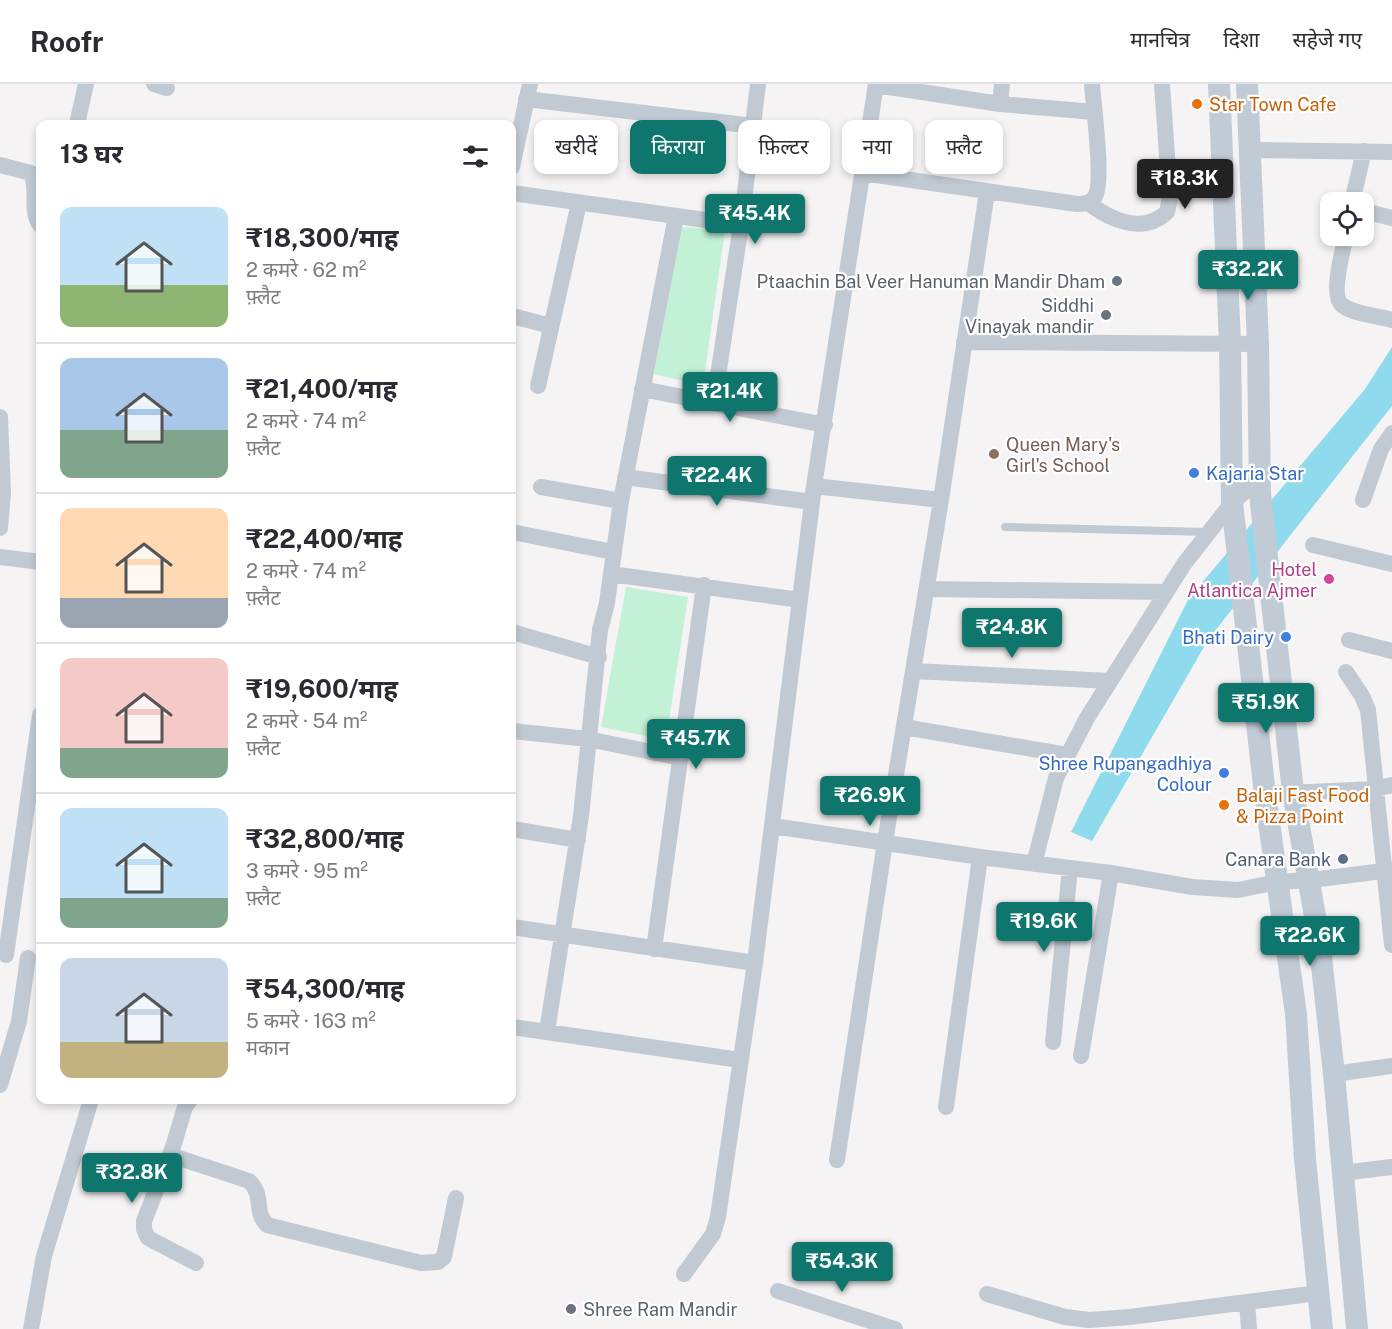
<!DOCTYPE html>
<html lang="hi">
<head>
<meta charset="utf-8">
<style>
	body { margin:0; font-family:"Public Sans","Noto Sans Devanagari",sans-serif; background:#f7f7f7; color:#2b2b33; height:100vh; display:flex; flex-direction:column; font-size:22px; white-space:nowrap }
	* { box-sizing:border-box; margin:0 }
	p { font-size:20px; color:#7c7c81 }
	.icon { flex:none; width:33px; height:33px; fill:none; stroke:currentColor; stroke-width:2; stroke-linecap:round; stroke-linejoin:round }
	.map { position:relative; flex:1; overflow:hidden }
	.details { position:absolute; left:36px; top:36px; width:480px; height:984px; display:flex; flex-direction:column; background:#fff; border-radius:12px; box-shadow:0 3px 9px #0003 }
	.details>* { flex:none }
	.guide { position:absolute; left:534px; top:36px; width:570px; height:54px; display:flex; gap:12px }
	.buttons { position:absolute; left:1320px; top:108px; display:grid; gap:12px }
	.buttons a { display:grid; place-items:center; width:54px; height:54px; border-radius:12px; background:#fff; box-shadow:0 3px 9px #0003; font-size:30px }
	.price { position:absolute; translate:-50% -51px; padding:0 14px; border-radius:6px; background:#0f766e; color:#fff; font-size:20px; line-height:39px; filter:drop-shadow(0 2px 3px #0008) }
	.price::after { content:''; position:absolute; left:50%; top:36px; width:18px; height:14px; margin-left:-9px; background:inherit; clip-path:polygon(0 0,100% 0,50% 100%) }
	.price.current { background:#222; color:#fff }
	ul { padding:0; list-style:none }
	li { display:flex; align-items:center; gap:18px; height:150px; padding:0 24px }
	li+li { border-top:2px solid #e1e1e2 }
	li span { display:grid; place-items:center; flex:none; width:168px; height:120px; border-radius:12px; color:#555 }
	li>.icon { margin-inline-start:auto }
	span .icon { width:72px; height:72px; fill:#fffc; stroke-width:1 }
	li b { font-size:26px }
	h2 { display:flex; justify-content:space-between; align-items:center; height:72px; padding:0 24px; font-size:26px }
	.chip { padding:0 21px; border-radius:12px; background:#fff; box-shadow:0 3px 9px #0003; font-size:21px; line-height:54px }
	.chip.current { background:#0f766e; color:#fff }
	header { display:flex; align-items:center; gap:36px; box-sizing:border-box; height:84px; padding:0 30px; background:#fff; border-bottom:2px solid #e1e1e2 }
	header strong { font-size:28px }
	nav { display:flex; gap:33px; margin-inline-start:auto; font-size:21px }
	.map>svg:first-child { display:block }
</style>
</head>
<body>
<header>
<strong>Roofr</strong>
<nav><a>मानचित्र</a><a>दिशा</a><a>सहेजे गए</a></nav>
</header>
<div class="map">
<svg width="1392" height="1245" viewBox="0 0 1392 1245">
	<rect width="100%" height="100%" fill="#f5f3f3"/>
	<path fill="#c3f1d5" d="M681,143L725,146L703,302L654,290Z
		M626,503L688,513L666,656L601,643Z"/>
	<path fill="#90daee" d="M1392,263V322L1208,556L1092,757L1071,748L1189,514L1365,305Z"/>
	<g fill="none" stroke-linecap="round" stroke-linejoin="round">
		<path stroke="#c1cad2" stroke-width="8" d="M1005,443L1208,448"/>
		<path stroke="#c1cad2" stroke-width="16" d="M154,0L167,4
			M876,1L1000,20L1094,28
			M526,15L754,42
			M1000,20L1002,0
			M77,40L86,0
			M1249,66L1392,68
			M0,81L31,89C39,106 29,125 40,141
			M512,83L530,0
			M862,89L1077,120C1083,120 1090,120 1094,114C1105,102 1093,20 1092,0
			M512,109L741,141
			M1352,118L1364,67
			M1088,119C1111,136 1143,151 1167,128L1170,114L1162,0
			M1364,127L1392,134
			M1346,152C1343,166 1330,211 1342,221C1353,230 1378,232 1392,236
			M512,232L551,242
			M964,258L1258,260
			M538,302L579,119
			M642,305L825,341
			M714,318L741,141L758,0
			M0,333L3,409L0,444
			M625,393L812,418
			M814,402L941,416L987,108
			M541,403L621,417
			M1363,416L1381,365L1392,349
			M512,448L613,468
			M1313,461L1392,480
			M0,473L40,478
			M611,490L800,516
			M927,505L1165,508
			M512,548L599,573
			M1349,556L1392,567
			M913,587L1110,597
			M1346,588L1362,612L1368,626L1392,861
			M904,643L1067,671
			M512,647L588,655L681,674
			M1265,710L1376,705L1392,701
			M773,742L980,773L1111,789L1192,803L1238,806L1277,798L1311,796L1392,786
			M512,745L578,756
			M1034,780L1056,694L1087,634L1184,480L1232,419L1259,395
			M512,843L755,879
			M654,865L704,501
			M6,871L40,631
			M512,943L740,976
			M547,947L581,732L600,546L607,519L621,417L676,132
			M1053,958L1070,784
			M1081,972L1111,789
			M1334,990L1392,982
			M0,1001L19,937L28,874
			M190,1016L185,1023L173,1063L144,1137V1145L148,1154L196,1179
			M946,1023L980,773
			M170,1071L249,1097C265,1112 253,1127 267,1141L421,1179L438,1178L444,1173L456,1114
			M837,1076L885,758L941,416
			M1342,1089L1392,1083
			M684,1190L713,1150L718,1133L755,879L814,402L876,0
			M778,1207L895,1245
			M987,1210L1065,1233L1089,1236L1130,1233L1318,1209
			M1247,1218L1249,1245
			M31,1245L44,1172L91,1016"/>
		<path stroke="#c1cbd6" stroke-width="22" d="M1219,0L1230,260L1232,419L1265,710L1296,930L1305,1075L1322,1245
			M1247,0L1258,260L1260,410L1293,708L1319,855L1334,990L1357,1245"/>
	</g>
	<g fill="#e8710a" stroke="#fff" stroke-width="2">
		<circle cx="1197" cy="20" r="6"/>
		<circle cx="1224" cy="721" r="6"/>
	</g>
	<g fill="#6b7280" stroke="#fff" stroke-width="2">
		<circle cx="1117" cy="197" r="6"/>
		<circle cx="1106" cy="231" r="6"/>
		<circle cx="571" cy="1225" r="6"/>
	</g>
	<circle fill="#8d6e63" stroke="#fff" stroke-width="2" cx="994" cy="370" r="6"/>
	<g fill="#3f7fe0" stroke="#fff" stroke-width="2">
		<circle cx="1194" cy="389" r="6"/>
		<circle cx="1286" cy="553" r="6"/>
		<circle cx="1224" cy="689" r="6"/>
	</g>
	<circle fill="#d1479c" stroke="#fff" stroke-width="2" cx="1329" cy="495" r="6"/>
	<circle fill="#5c6f8a" stroke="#fff" stroke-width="2" cx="1343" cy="775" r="6"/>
	<g text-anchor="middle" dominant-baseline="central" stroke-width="4.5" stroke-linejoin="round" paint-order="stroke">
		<g font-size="18" fill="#c56008" stroke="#fff" text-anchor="start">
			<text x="1209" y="20">Star Town Cafe</text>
			<text x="1236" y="711">Balaji Fast Food<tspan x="1236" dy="21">&amp; Pizza Point</tspan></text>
		</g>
		<g font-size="18" fill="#5b616d" stroke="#fff" text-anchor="end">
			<text x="1105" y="197">Ptaachin Bal Veer Hanuman Mandir Dham</text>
			<text x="1094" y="221">Siddhi<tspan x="1094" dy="21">Vinayak mandir</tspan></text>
			<text x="583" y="1225" text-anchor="start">Shree Ram Mandir</text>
		</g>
		<g font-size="18" fill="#785e54" stroke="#fff" text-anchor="start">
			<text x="1006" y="360">Queen Mary's<tspan x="1006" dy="21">Girl's School</tspan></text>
		</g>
		<g font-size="18" fill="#366cbe" stroke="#fff" text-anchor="end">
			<text x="1206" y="389" text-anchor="start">Kajaria Star</text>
			<text x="1274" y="553">Bhati Dairy</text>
			<text x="1212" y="679">Shree Rupangadhiya<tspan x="1212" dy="21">Colour</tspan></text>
		</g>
		<g font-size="18" fill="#b23c85" stroke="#fff" text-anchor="end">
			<text x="1317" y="485">Hotel<tspan x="1317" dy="21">Atlantica Ajmer</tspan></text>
		</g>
		<g font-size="18" fill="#4e5e75" stroke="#fff" text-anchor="end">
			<text x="1331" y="775">Canara Bank</text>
		</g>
	</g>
</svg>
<div class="buttons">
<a><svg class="icon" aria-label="locate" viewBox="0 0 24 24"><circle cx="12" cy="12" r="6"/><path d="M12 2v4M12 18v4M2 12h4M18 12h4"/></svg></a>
</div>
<b class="price current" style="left:1185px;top:126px">₹18.3K</b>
<b class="price" style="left:755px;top:161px">₹45.4K</b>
<b class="price" style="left:1248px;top:217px">₹32.2K</b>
<b class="price" style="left:730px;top:339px">₹21.4K</b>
<b class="price" style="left:717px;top:423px">₹22.4K</b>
<b class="price" style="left:1012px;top:575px">₹24.8K</b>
<b class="price" style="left:1266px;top:650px">₹51.9K</b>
<b class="price" style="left:696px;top:686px">₹45.7K</b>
<b class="price" style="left:870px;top:743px">₹26.9K</b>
<b class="price" style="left:1044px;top:869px">₹19.6K</b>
<b class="price" style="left:1310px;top:883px">₹22.6K</b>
<b class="price" style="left:132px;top:1120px">₹32.8K</b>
<b class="price" style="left:842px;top:1209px">₹54.3K</b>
<div class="guide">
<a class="chip">खरीदें</a>
<a class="chip current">किराया</a>
<a class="chip">फ़िल्टर</a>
<a class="chip">नया</a>
<a class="chip">फ़्लैट</a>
</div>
<section class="details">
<h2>13 घर<svg class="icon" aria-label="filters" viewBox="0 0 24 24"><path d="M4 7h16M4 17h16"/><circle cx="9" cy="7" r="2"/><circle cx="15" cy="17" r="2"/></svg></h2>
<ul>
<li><span style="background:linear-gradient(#bfe0f5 65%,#8fb573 0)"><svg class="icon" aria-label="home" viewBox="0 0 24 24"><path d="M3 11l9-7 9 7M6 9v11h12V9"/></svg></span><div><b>₹18,300/माह</b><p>2 कमरे · 62 m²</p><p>फ़्लैट</p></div></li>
<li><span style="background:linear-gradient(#a9c7e8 60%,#7fa58c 0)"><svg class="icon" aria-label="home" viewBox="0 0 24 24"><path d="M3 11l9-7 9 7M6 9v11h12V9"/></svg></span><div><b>₹21,400/माह</b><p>2 कमरे · 74 m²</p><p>फ़्लैट</p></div></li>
<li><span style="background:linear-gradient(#ffd9b3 75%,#9aa5b1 0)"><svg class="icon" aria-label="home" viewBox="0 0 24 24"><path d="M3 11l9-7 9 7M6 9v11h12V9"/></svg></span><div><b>₹22,400/माह</b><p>2 कमरे · 74 m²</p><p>फ़्लैट</p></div></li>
<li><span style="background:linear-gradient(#f6c9c9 75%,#7fa58c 0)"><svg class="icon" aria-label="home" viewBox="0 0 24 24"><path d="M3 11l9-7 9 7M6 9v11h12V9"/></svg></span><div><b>₹19,600/माह</b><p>2 कमरे · 54 m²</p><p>फ़्लैट</p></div></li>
<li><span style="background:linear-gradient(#bfe0f5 75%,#7fa58c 0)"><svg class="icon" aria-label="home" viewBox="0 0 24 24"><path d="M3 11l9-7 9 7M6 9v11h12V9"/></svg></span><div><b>₹32,800/माह</b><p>3 कमरे · 95 m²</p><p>फ़्लैट</p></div></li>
<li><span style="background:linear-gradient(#c9d6e8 70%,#c2b280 0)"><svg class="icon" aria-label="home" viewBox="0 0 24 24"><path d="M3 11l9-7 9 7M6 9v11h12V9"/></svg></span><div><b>₹54,300/माह</b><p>5 कमरे · 163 m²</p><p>मकान</p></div></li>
</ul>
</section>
</div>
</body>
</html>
